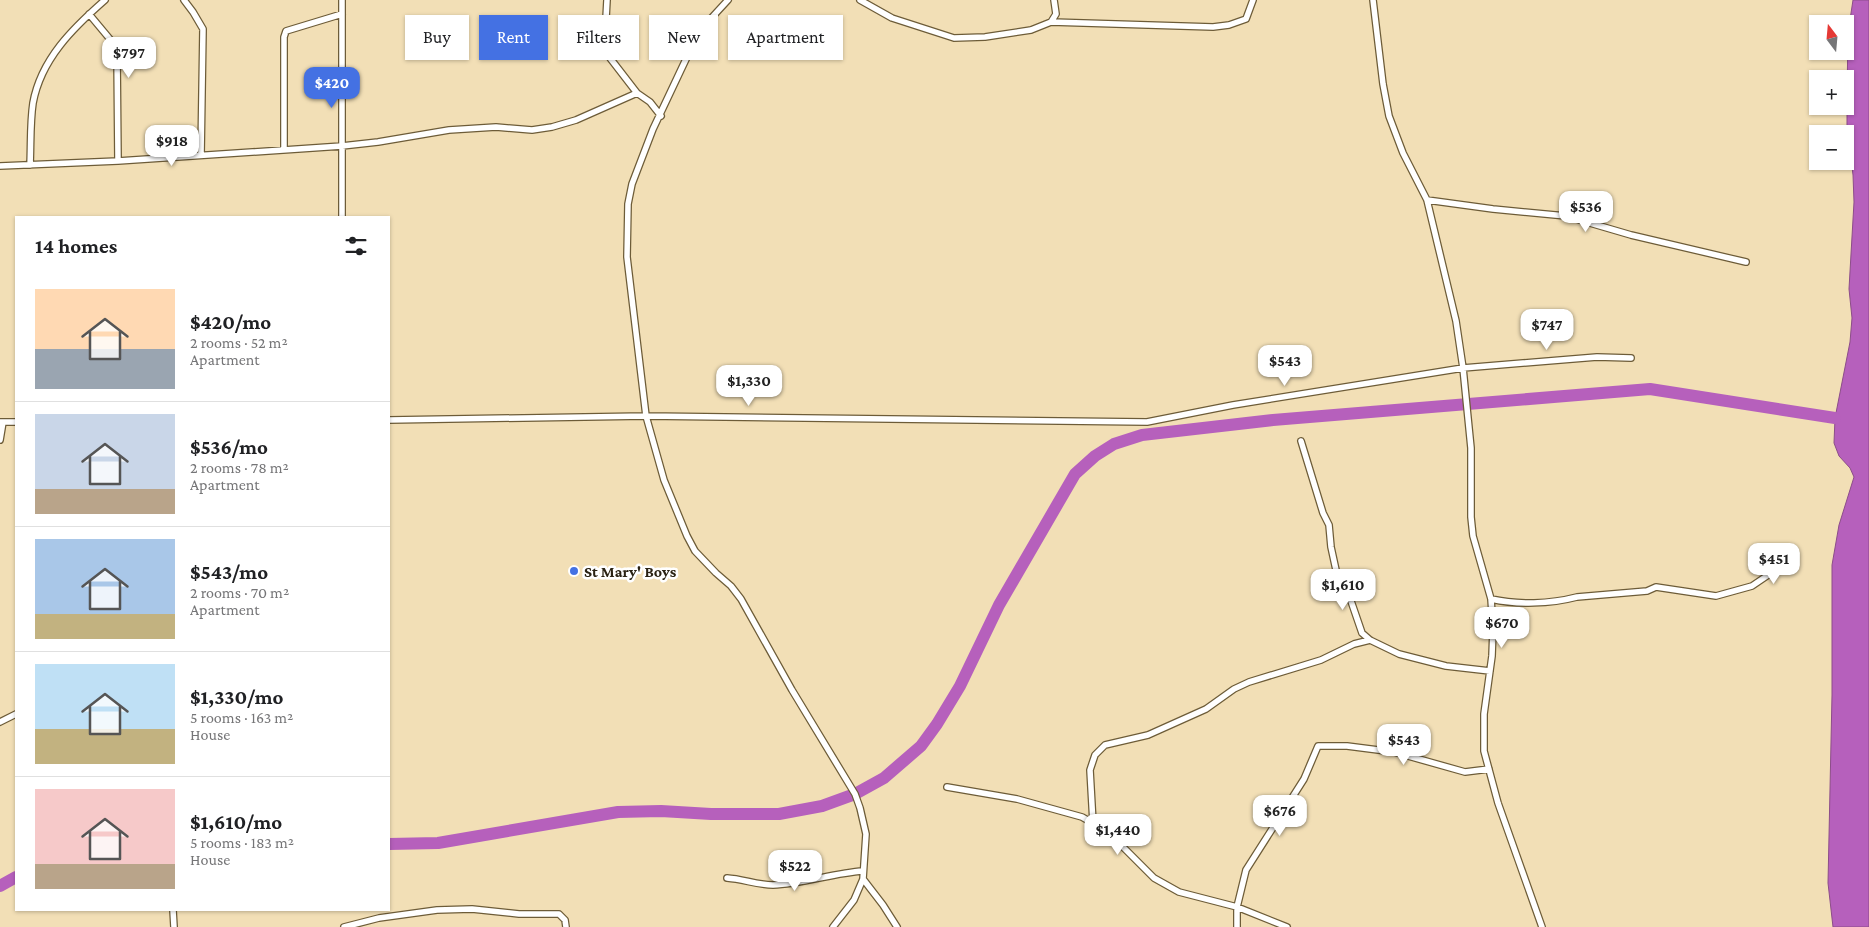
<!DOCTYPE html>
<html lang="en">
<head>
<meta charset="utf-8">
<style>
	body { margin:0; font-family:"Crimson Pro",serif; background:#f6f6f6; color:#202124; height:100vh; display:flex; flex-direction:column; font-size:19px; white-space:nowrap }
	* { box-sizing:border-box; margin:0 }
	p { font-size:16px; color:#757577 }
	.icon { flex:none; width:28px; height:28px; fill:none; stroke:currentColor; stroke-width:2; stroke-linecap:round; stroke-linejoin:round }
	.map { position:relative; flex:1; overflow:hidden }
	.sheet { position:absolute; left:15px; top:216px; width:375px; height:695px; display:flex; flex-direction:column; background:#fff; border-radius:0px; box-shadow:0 1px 4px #0004 }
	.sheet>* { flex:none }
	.banner { position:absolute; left:405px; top:15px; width:475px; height:45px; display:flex; gap:10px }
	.needle { width:32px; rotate:344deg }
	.buttons { position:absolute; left:1809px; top:15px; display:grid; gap:10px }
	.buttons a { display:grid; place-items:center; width:45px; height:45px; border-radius:0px; background:#fff; box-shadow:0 1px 4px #0004; font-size:25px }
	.price { position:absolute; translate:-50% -42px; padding:0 11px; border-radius:10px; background:#fff; color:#222; font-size:16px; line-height:32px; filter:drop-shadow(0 1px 2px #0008) }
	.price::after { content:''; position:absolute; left:50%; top:30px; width:15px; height:11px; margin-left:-8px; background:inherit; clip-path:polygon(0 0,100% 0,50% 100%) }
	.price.on { background:#4471e3; color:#fff }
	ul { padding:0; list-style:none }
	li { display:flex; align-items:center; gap:15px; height:125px; padding:0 20px }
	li+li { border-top:1px solid #e0e0e0 }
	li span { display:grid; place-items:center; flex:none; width:140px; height:100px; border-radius:0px; color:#555 }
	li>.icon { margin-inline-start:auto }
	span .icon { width:60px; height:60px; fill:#fffc; stroke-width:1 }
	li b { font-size:21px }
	h2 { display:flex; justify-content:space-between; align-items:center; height:60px; padding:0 20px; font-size:21px }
	.pill { padding:0 18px; border-radius:0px; background:#fff; box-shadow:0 1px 4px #0004; font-size:18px; line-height:45px }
	.pill.on { background:#4471e3; color:#fff }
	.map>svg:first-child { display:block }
</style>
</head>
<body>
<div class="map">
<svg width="1869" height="927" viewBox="0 0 1869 927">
	<rect width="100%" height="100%" fill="#f2dfb6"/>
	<path fill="#b660bc" stroke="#8c4d89" d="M1853,0H1869V927H1833L1828,883L1832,695V565L1839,525L1854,477L1850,468L1839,456L1834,443L1835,418L1850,342L1852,318L1849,289L1854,202L1853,175L1847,128V96L1848,33Z"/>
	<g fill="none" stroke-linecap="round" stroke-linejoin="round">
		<path stroke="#b660bc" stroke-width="12" d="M389,844L438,843L618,812L661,811L711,814H779L822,806L855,794L884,778L921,746L937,724L960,686L999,605L1075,474L1095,456L1114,444L1142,435L1273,420L1650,389L1835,418
			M0,886L16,877"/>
		<defs>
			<path id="street" d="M184,0L193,12L203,29L201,155
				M607,0L605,37L606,46L610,58L637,93L650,102L661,116
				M728,0L704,26L687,57L653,129L632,184L628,204L627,257L646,416L664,480L687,536L695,551L716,573L731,586L741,599L792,690L855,794L860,808L866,834L863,879L854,900L833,927
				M860,0L892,18L954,38L985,37L1031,30L1051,22L1056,14L1054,0
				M1373,0L1383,84L1389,116L1403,153L1427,200L1456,321L1463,368L1471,448V517L1473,536L1491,599L1493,629L1492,656L1484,714V751L1498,803L1542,927
				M89,14L114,44L117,54L118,161
				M1051,22L1213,27L1229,25L1246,19L1253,0
				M284,149V37L286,31L342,14
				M30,165C31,144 30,123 33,103C41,59 73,28 105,0
				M0,166L118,161L342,146L378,142L449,130L496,127L532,130L552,127L576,120L637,93
				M1427,200L1493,209L1566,216L1631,235L1746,262
				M342,218V0
				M389,420L646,416L1147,422L1233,405L1463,368L1597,357L1631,358
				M1,422H16
				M0,440L3,422
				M1301,441L1323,513L1329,525L1331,547L1336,570L1351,601L1362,633L1370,640L1399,654L1446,666L1490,671
				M1491,599C1518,605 1550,604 1577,597L1647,591L1656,587L1716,596L1752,586L1783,565
				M0,722L16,714
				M947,787L1017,799L1082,817L1108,832L1154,878L1179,892L1237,907L1287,927
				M1093,823L1090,770L1095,755L1105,745L1148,735L1206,709L1234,689L1249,682L1321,660L1354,644L1370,640
				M727,878C743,879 757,885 773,885C803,884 833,873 863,871
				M863,879L883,905L897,927
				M173,910L174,927
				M344,927L379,918L437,910L472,909L519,914H559L565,920L566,927
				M1237,927V907L1246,870L1304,779L1318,746H1347L1394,752L1465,772L1489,769"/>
		</defs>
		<use href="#street" stroke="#6d5c38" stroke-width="8"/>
		<use href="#street" stroke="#fff" stroke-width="5.5"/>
	</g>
	<circle fill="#4471e3" stroke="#fff" stroke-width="2" cx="574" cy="571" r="5"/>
	<g text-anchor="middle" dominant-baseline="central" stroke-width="5" stroke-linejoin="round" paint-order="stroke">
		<g font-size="16" font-weight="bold" fill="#2a2213" stroke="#fff" text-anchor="start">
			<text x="584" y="571">St Mary' Boys</text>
		</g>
	</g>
</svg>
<div class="buttons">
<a><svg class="needle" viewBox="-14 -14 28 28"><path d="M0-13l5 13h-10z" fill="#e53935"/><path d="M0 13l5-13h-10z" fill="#757577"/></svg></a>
<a>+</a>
<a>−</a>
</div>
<b class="price" style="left:129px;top:79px">$797</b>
<b class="price on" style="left:332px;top:109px">$420</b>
<b class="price" style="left:172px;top:167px">$918</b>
<b class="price" style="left:1586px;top:233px">$536</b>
<b class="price" style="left:1547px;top:351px">$747</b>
<b class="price" style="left:1285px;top:387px">$543</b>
<b class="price" style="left:749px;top:407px">$1,330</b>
<b class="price" style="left:1774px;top:585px">$451</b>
<b class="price" style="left:1343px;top:611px">$1,610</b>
<b class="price" style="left:1502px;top:649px">$670</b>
<b class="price" style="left:1404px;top:766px">$543</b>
<b class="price" style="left:1280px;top:837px">$676</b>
<b class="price" style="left:1118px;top:856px">$1,440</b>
<b class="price" style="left:795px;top:892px">$522</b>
<div class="banner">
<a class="pill">Buy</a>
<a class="pill on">Rent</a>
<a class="pill">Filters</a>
<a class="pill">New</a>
<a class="pill">Apartment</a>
</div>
<section class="sheet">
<h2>14 homes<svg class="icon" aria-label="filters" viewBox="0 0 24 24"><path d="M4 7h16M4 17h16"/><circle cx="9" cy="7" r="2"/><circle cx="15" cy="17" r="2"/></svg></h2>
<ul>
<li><span style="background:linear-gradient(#ffd9b3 60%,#9aa5b1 0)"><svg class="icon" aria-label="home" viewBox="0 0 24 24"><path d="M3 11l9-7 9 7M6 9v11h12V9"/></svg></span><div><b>$420/mo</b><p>2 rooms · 52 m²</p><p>Apartment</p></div></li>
<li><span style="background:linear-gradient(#c9d6e8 75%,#b9a48a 0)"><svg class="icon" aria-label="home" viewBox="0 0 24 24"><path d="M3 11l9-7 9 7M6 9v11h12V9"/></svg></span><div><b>$536/mo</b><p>2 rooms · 78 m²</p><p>Apartment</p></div></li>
<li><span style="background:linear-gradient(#a9c7e8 75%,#c2b280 0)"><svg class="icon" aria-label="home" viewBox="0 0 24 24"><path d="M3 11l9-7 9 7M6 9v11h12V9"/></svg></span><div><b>$543/mo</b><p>2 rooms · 70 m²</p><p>Apartment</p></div></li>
<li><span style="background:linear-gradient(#bfe0f5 65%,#c2b280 0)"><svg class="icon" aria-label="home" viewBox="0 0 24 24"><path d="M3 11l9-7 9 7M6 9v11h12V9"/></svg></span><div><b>$1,330/mo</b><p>5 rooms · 163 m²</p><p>House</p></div></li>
<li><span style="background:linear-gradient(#f6c9c9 75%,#b9a48a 0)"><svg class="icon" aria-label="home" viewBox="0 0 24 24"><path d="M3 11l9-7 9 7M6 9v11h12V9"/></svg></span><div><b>$1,610/mo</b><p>5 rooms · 183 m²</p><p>House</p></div></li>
</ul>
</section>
</div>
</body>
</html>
